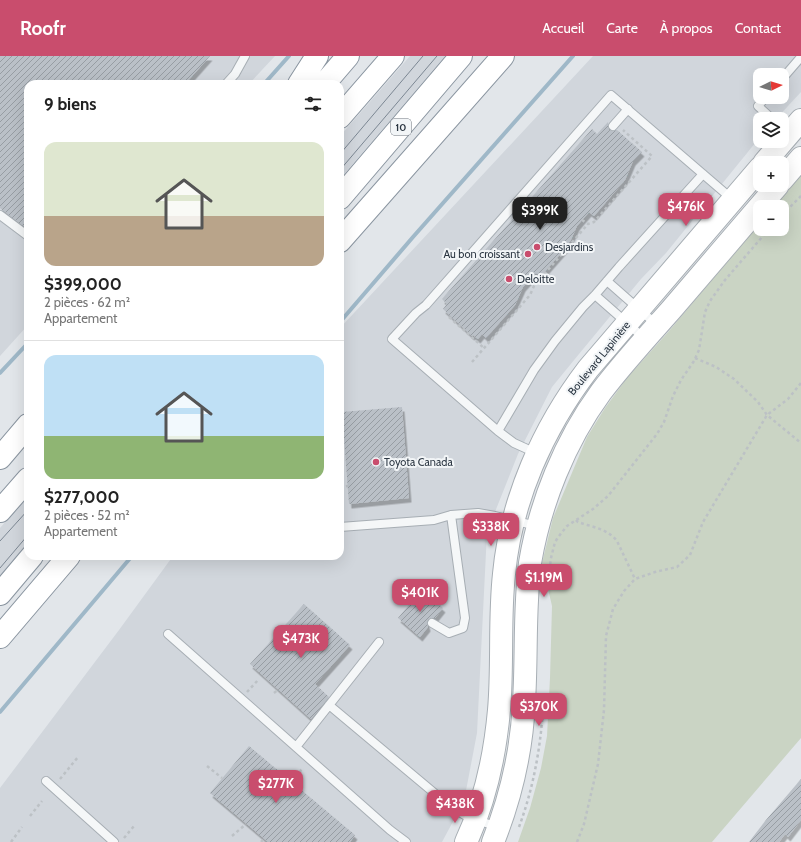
<!DOCTYPE html>
<html lang="fr">
<head>
<meta charset="utf-8">
<style>
	body { margin:0; font-family:Cabin,sans-serif; background:#f2f2f2; color:#222; height:100vh; display:flex; flex-direction:column; font-size:15px; white-space:nowrap }
	* { box-sizing:border-box; margin:0 }
	p { font-size:13px; color:#767676 }
	.icon { flex:none; width:22px; height:22px; fill:none; stroke:currentColor; stroke-width:2; stroke-linecap:round; stroke-linejoin:round }
	.map { position:relative; flex:1; overflow:hidden }
	.sheet { position:absolute; left:24px; top:24px; width:320px; height:480px; display:flex; flex-direction:column; background:#fff; border-radius:12px; box-shadow:0 4px 16px #0002 }
	.sheet>* { flex:none }
	.needle { width:26px; rotate:85deg }
	.tools { position:absolute; left:753px; top:12px; display:grid; gap:8px }
	.tools a { display:grid; place-items:center; width:36px; height:36px; border-radius:8px; background:#fff; box-shadow:0 4px 16px #0002; font-size:20px }
	.price { position:absolute; translate:-50% -34px; padding:0 9px; border-radius:8px; background:#c94d6d; color:#fff; font-size:13px; line-height:26px; filter:drop-shadow(0 1px 2px #0008) }
	.price::after { content:''; position:absolute; left:50%; top:24px; width:12px; height:9px; margin-left:-6px; background:inherit; clip-path:polygon(0 0,100% 0,50% 100%) }
	.price.current { background:#222; color:#fff }
	ul { padding:0; list-style:none }
	li { display:grid; align-content:center; gap:8px; height:212px; padding:0 20px }
	li+li { border-top:1px solid #e0e0e0 }
	li span { display:grid; place-items:center; height:124px; border-radius:12px; color:#555 }
	li>.icon { margin-inline-start:auto }
	span .icon { width:72px; height:72px; fill:#fffc; stroke-width:1 }
	li b { font-size:17px }
	h2 { display:flex; justify-content:space-between; align-items:center; height:48px; padding:0 20px; font-size:17px }
	header { display:flex; align-items:center; gap:24px; box-sizing:border-box; height:56px; padding:0 20px; background:#c94d6d; color:#fff }
	header strong { font-size:19px }
	nav { display:flex; gap:22px; margin-inline-start:auto; font-size:14px }
	.map>svg:first-child { display:block }
</style>
</head>
<body>
<header>
<strong>Roofr</strong>
<nav><a>Accueil</a><a>Carte</a><a>À propos</a><a>Contact</a></nav>
</header>
<div class="map">
<svg width="801" height="786" viewBox="0 0 801 786">
	<defs>
		<pattern id="building-hatch" width="6" height="6" patternUnits="userSpaceOnUse"><rect width="6" height="6" fill="#bac0c7"/><path d="M-1 1l2-2M0 6l6-6M5 7l2-2" fill="none" stroke="#979da3"/></pattern>
		<filter id="shadow"><feDropShadow dx="2.5" dy="4.5" stdDeviation="0" flood-color="#0004"/></filter>
	</defs>
	<rect width="100%" height="100%" fill="#e2e6ea"/>
	<path fill="#d1d6dc" fill-rule="evenodd" d="M0,0H275L249,28H28V269L0,300Z
		M410,0H445L340,123V80Z
		M593,0H801V36L776,63H760V81L666,197L641,223L579,298L552,331L518,398L487,476L477,677L464,745L442,786H0V732L119,574L173,500H340V272ZM760,19H782V41H760Z
		M28,440V488L0,521V472Z"/>
	<path fill="#cad4c4" d="M801,119V682L712,786H518L530,752L541,712L547,680L550,622L552,550L542,507L553,462L587,381L605,352L627,322L669,275L760,167V173H782V151H774Z"/>
	<g fill="none" stroke-linecap="round" stroke-linejoin="round">
		<path stroke="#9fb8c8" stroke-width="4" d="M264,28L289,0
			M340,266L413,181L573,0
			M0,317L28,287
			M0,656L132,500"/>
	</g>
	<path fill="url(#building-hatch)" filter="url(#shadow)" d="M0,0H210L185,28H28V165L23,170L0,152Z
		M608,66L609,74L612,75L617,74L642,96L633,105L625,124L594,160L589,156L582,164L577,170L569,188L540,221L536,217L523,231L515,249L486,282L482,278L478,283L473,279L472,280L443,253L447,248L442,243L592,73L597,78Z
		M402,351L409,442L349,448L342,356Z
		M422,533L443,552L435,562H432L428,564L427,567L428,571L420,581L398,562Z
		M304,548L350,589L315,628L329,641L311,663L250,608Z
		M249,690L355,779L350,786H268L210,737Z
		M801,723V764L788,781L785,778L779,786H749L766,764Z"/>
	<g fill="none" stroke-linecap="round" stroke-linejoin="round">
		<defs>
			<path id="service" d="M782,23L801,1
				M226,28L235,18L245,0
				M766,41L758,50L772,63
				M613,70L628,53
				M0,159L28,180
				M607,225L657,269
				M595,239L644,282
				M498,375L534,314L555,285L583,251L595,239L619,211L703,118
				M536,397L514,387L498,375L392,283L416,257L426,249L611,39L732,143
				M340,471L434,464L451,459L478,457L495,460L537,470
				M432,567L449,577L463,572L465,562L451,459
				M168,578L390,774L406,786
				M329,649L451,751L468,761L498,771
				M296,691L379,586
				M46,725L114,786"/>
			<path id="secondary" d="M764,107L801,64
				M782,124L801,102
				M466,786C485,745 495,699 499,654C503,609 499,563 504,518C511,444 543,372 588,313L760,112
				M493,786C511,741 522,693 524,645C527,599 524,553 530,507C540,447 565,385 601,336C623,307 647,281 671,254C707,212 742,171 778,129"/>
			<path id="motorway" d="M299,28L317,0
				M324,28L348,0
				M340,61L393,0
				M340,142L461,0
				M340,185L503,0
				M0,402L28,369
				M0,455L28,423
				M0,538L32,500
				M0,581L69,500"/>
		</defs>
		<use href="#service" stroke="#a7aeb4" stroke-width="10"/>
		<use href="#secondary" stroke="#a7aeb4" stroke-width="24"/>
		<use href="#motorway" stroke="#8a95a0" stroke-width="24"/>
		<path stroke="#bcc1c5" stroke-width="2.5" stroke-dasharray="3 3" stroke-linecap="butt" d="M782,159L801,140
			M582,164L588,168L594,166L652,100L623,74
			M449,261L484,292
			M695,302L716,311L734,323L758,346L767,359L801,387
			M472,306L530,239L534,230L588,168
			M340,431L348,430
			M576,464L578,466C592,471 608,473 617,485L635,523
			M547,532L551,502L555,486L559,480L567,470L593,453L608,440L657,378L664,366L673,340L681,324L694,305L699,294L705,256L710,245L725,224L769,173
			M402,536L412,544
			M247,636L259,623
			M274,637L279,633
			M207,710L222,722
			M60,723L78,701
			M293,726L303,711
			M30,760L42,745
			M519,771C533,733 540,695 543,654
			M232,780L246,768
			M124,782L134,770
			M11,786L22,771
			M261,786L264,783
			M577,786L584,768L598,708L604,654L606,580L613,553L624,535L635,523L655,516L677,511L690,499L703,466L767,359L788,343L801,327"/>
		<use href="#service" stroke="#f5f7f8" stroke-width="8"/>
		<use href="#secondary" stroke="#fff" stroke-width="22"/>
		<use href="#motorway" stroke="#fff" stroke-width="22"/>
		<path stroke="#7c8793" stroke-width="1" d="M340,98L423,0
			M340,114L437,0
			M0,485L28,454
			M0,512L28,479"/>
	</g>
	<g fill="#c94d6d" stroke="#f2f5f7" stroke-width="1.5">
		<circle cx="537" cy="191" r="4"/>
		<circle cx="528" cy="198" r="4"/>
		<circle cx="509" cy="223" r="4"/>
		<circle cx="376" cy="406" r="4"/>
	</g>
	<g text-anchor="middle" dominant-baseline="central" stroke-width="4" stroke-linejoin="round" paint-order="stroke">
		<rect fill="#f2f5f7" stroke="#676f78" stroke-width="1" x="391" y="63" width="20" height="16" rx="3"/>
		<g font-size="10" font-weight="bold" fill="#2b3642">
			<text x="401" y="71">10</text>
		</g>
		<g font-size="11" fill="#2b3642" stroke="#f2f5f7" text-anchor="start">
			<text x="545" y="191">Desjardins</text>
			<text x="520" y="198" text-anchor="end">Au bon croissant</text>
			<text x="517" y="223">Deloitte</text>
			<text x="384" y="406">Toyota Canada</text>
		</g>
		<g font-size="11" fill="#2b3642" stroke="#f2f5f7">
			<text transform="translate(599 302) rotate(-51)">Boulevard Lapinière</text>
		</g>
	</g>
</svg>
<div class="tools">
<a><svg class="needle" viewBox="-14 -14 28 28"><path d="M0-13l5 13h-10z" fill="#e53935"/><path d="M0 13l5-13h-10z" fill="#767676"/></svg></a>
<a><svg class="icon" aria-label="layers" viewBox="0 0 24 24"><path d="M12 4l9 5-9 5-9-5zM3 14l9 5 9-5"/></svg></a>
<a>+</a>
<a>−</a>
</div>
<b class="price" style="left:686px;top:171px">$476K</b>
<b class="price current" style="left:540px;top:175px">$399K</b>
<b class="price" style="left:491px;top:491px">$338K</b>
<b class="price" style="left:544px;top:542px">$1.19M</b>
<b class="price" style="left:420px;top:557px">$401K</b>
<b class="price" style="left:301px;top:603px">$473K</b>
<b class="price" style="left:539px;top:671px">$370K</b>
<b class="price" style="left:276px;top:748px">$277K</b>
<b class="price" style="left:455px;top:768px">$438K</b>
<section class="sheet">
<h2>9 biens<svg class="icon" aria-label="filters" viewBox="0 0 24 24"><path d="M4 7h16M4 17h16"/><circle cx="9" cy="7" r="2"/><circle cx="15" cy="17" r="2"/></svg></h2>
<ul>
<li><span style="background:linear-gradient(#dfe7d0 60%,#b9a48a 0)"><svg class="icon" aria-label="home" viewBox="0 0 24 24"><path d="M3 11l9-7 9 7M6 9v11h12V9"/></svg></span><div><b>$399,000</b><p>2 pièces · 62 m²</p><p>Appartement</p></div></li>
<li><span style="background:linear-gradient(#bfe0f5 65%,#8fb573 0)"><svg class="icon" aria-label="home" viewBox="0 0 24 24"><path d="M3 11l9-7 9 7M6 9v11h12V9"/></svg></span><div><b>$277,000</b><p>2 pièces · 52 m²</p><p>Appartement</p></div></li>
</ul>
</section>
</div>
</body>
</html>
